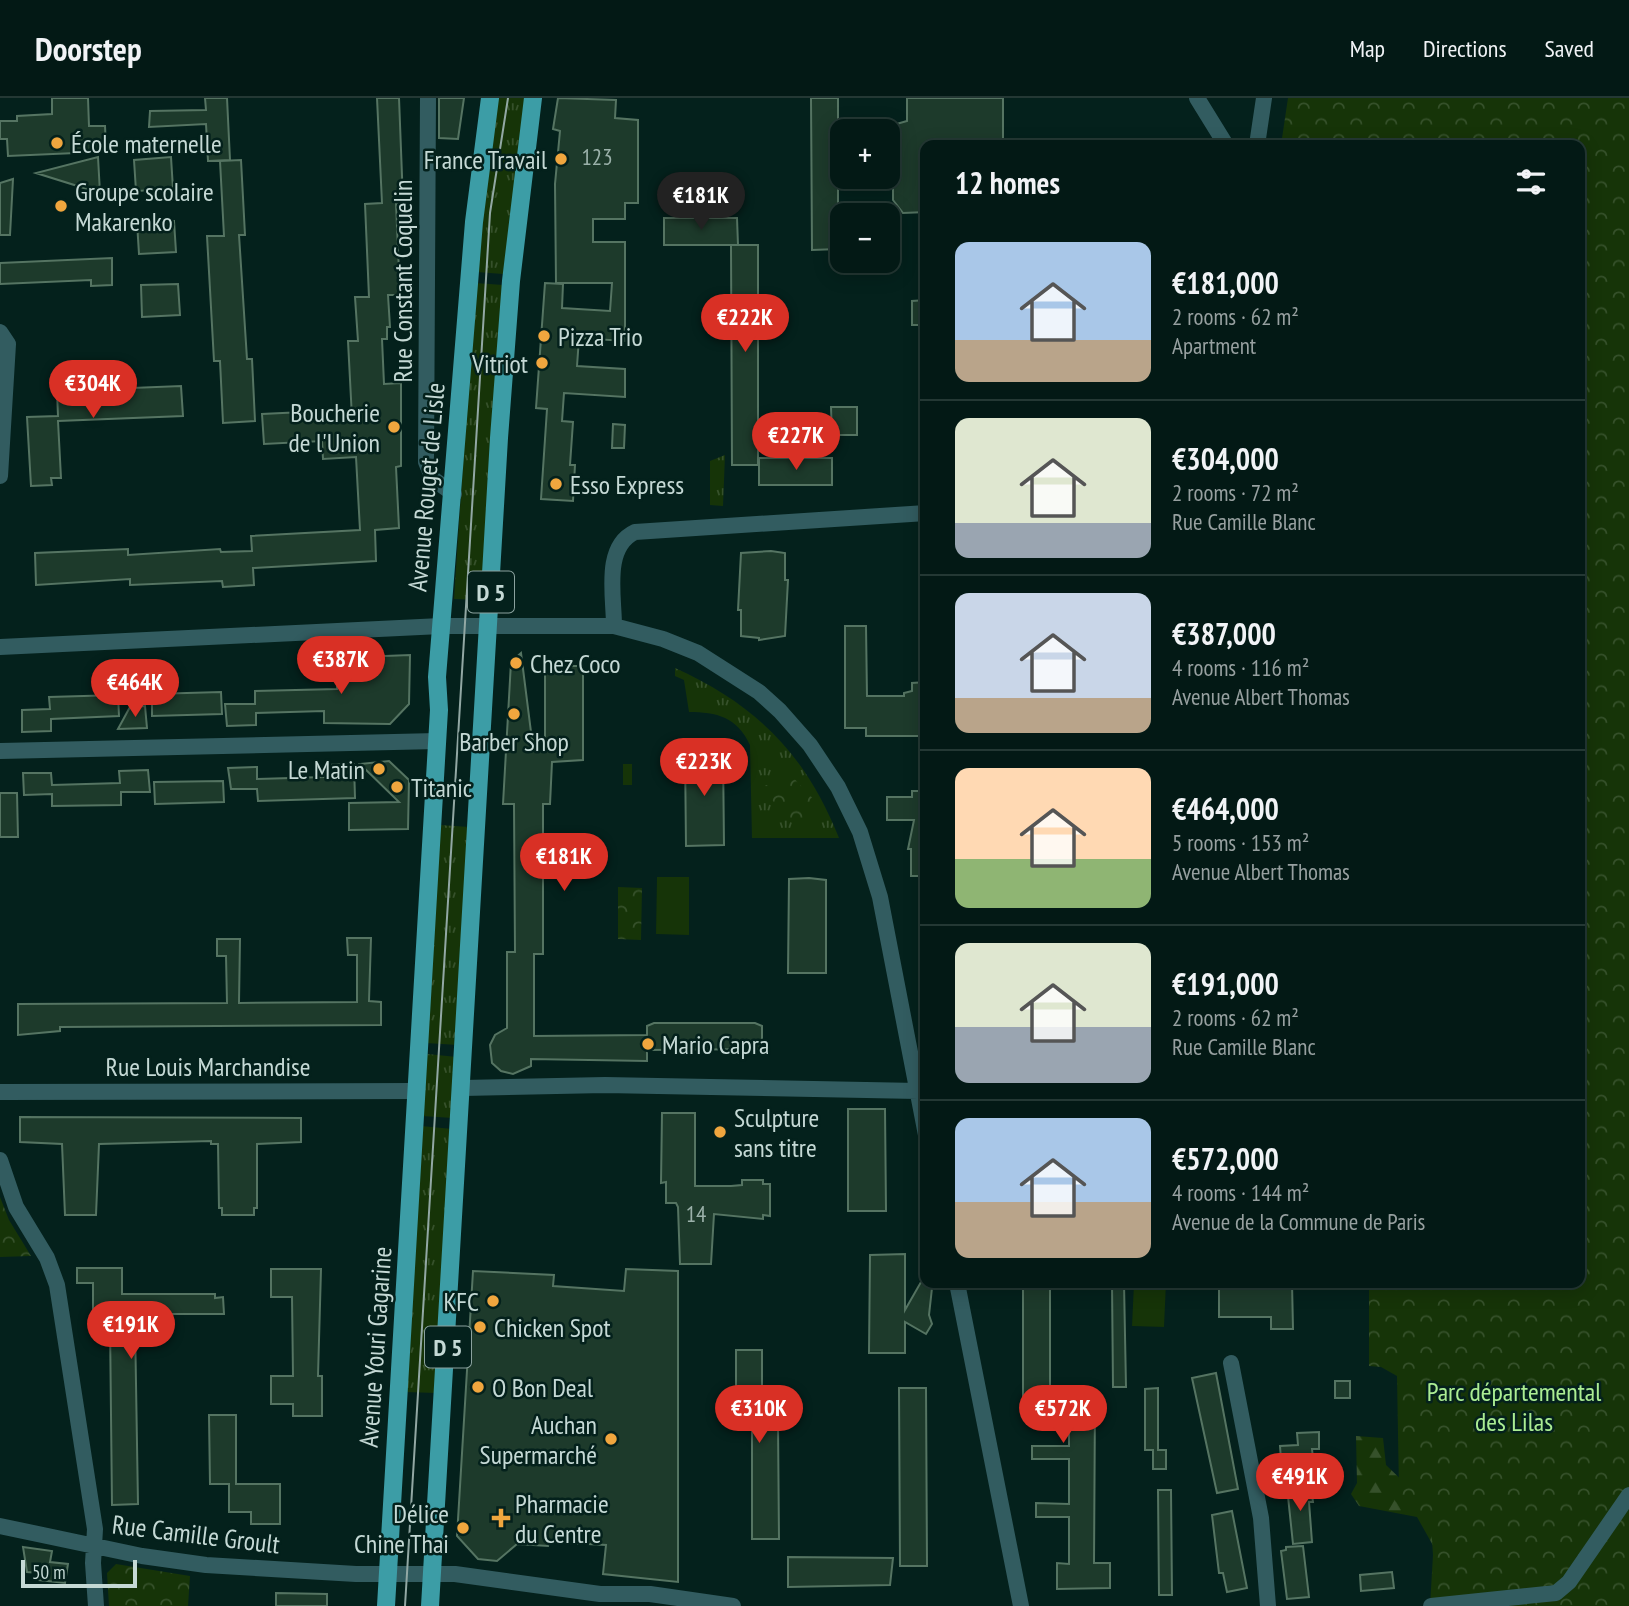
<!DOCTYPE html>
<html lang="en">
<head>
<meta charset="utf-8">
<style>
	body { margin:0; font-family:"PT Sans Narrow",sans-serif; background:#112622; color:#f1f3f6; height:100vh; display:flex; flex-direction:column; font-size:26px; white-space:nowrap }
	* { box-sizing:border-box; margin:0 }
	p { font-size:23px; color:#97a0a0 }
	.icon { flex:none; width:38px; height:38px; fill:none; stroke:currentColor; stroke-width:2; stroke-linecap:round; stroke-linejoin:round }
	.map { position:relative; flex:1; overflow:hidden }
	.details { position:absolute; left:920px; top:42px; width:665px; height:1148px; display:flex; flex-direction:column; background:#031915; border-radius:14px; box-shadow:0 4px 18px #0003,0 0 0 2px #243834 }
	.details>* { flex:none }
	.tools { position:absolute; left:830px; top:21px; display:grid; gap:14px }
	.tools a { display:grid; place-items:center; width:70px; height:70px; border-radius:14px; background:#031915; box-shadow:0 4px 18px #0003,0 0 0 2px #243834; font-size:35px }
	.scale { position:absolute; left:21px; bottom:18px; width:116px; box-sizing:border-box; padding-left:7px; border:4px solid #c5d9d5; border-top:0; font-size:19px; line-height:24px; white-space:nowrap; color:#c5d9d5; -webkit-text-stroke:5px #04211c; paint-order:stroke }
	.price { position:absolute; translate:-50% -60px; padding:0 16px; border-radius:24px; background:#d93025; color:#fff; font-size:23px; line-height:46px; filter:drop-shadow(0 2px 4px #0008) }
	.price::after { content:''; position:absolute; left:50%; top:42px; width:21px; height:16px; margin-left:-10px; background:inherit; clip-path:polygon(0 0,100% 0,50% 100%) }
	.price.current { background:#222; color:#fff }
	ul { padding:0; list-style:none }
	li { display:flex; align-items:center; gap:21px; height:175px; padding:0 35px }
	li+li { border-top:2px solid #243834 }
	li span { display:grid; place-items:center; flex:none; width:196px; height:140px; border-radius:14px; color:#555 }
	li>.icon { margin-inline-start:auto }
	span .icon { width:84px; height:84px; fill:#fffc; stroke-width:1 }
	li b { font-size:30px }
	h2 { display:flex; justify-content:space-between; align-items:center; height:84px; padding:0 35px; font-size:30px }
	header { display:flex; align-items:center; gap:42px; box-sizing:border-box; height:98px; padding:0 35px; background:#031915; border-bottom:2px solid #243834 }
	header strong { font-size:33px }
	nav { display:flex; gap:38px; margin-inline-start:auto; font-size:24px }
	.map>svg:first-child { display:block }
</style>
</head>
<body>
<header>
<strong>Doorstep</strong>
<nav><a>Map</a><a>Directions</a><a>Saved</a></nav>
</header>
<div class="map">
<svg width="1629" height="1508" viewBox="0 0 1629 1508">
	<defs>
		<pattern id="grass-tufts" width="24" height="20" patternUnits="userSpaceOnUse" patternTransform="scale(1.75)"><rect width="24" height="20" fill="#163408"/><path d="M3 7l-1-3M5 7V3M7 7l1-3M15 17l-1-3M17 17v-4M19 17l1-3" fill="none" stroke="#36512b"/></pattern>
		<pattern id="forest-firs" width="22" height="20" patternUnits="userSpaceOnUse" patternTransform="scale(1.75)"><rect width="22" height="20" fill="#163408"/><path d="M5 1l3.5 6h-7zM16 11l3.5 6h-7z" fill="#36512b"/></pattern>
		<pattern id="park-crowns" width="20" height="18" patternUnits="userSpaceOnUse" patternTransform="scale(1.75)"><rect width="20" height="18" fill="#163408"/><path d="M2 6a3 3 0 1 1 6 0M12 15a3 3 0 1 1 6 0" fill="none" stroke="#36512b"/></pattern>
	</defs>
	<rect width="100%" height="100%" fill="#04211c"/>
	<path fill="url(#grass-tufts)" d="M497,0H526L503,176L477,174Z
		M475,185L503,187L483,502L454,501Z
		M725,357L723,408L710,407V363Z
		M675,570C757,607 806,657 839,740H752L750,647C737,619 717,614 689,614L684,582L675,578Z
		M440,727L469,729L458,947L426,945Z
		M427,956L457,959L453,1020L422,1018Z
		M421,1028L452,1031L437,1295L405,1294Z"/>
	<path fill="url(#forest-firs)" d="M1356,1338L1383,1340L1386,1367L1437,1416L1435,1451L1417,1419L1359,1408L1351,1396L1357,1385Z"/>
	<path fill="url(#park-crowns)" d="M1288,0H1629V1508H1430L1433,1457L1431,1428L1395,1403L1399,1392L1397,1278L1381,1269L1369,1268V1185H1580V47H1281Z
		M788,674L819,707L796,727L761,691L762,687H769Z
		M618,789L642,790L641,842L618,841Z
		M0,1099L9,1122L31,1158L0,1159Z
		M116,1466L190,1478L188,1508H109L107,1475Z"/>
	<path fill="#163408" d="M623,666H632V687H623Z
		M657,779H689V837L656,836Z
		M1134,1185H1166L1164,1229L1132,1228Z"/>
	<path fill="#1d3a2b" stroke="#557462" stroke-width="2" d="M52,0H88L89,28H105L106,49L98,50V54L8,58L7,41H0V23H17V18L52,16Z
		M205,0H227L230,62L208,63L206,26L149,29L150,13L206,12Z
		M377,0H399L403,104L396,105L400,197H388L390,229H387V241H382L384,286L401,285V368L396,369L399,430L375,432L376,463L253,470L254,487L223,489L222,483L130,487V481L36,487L35,455L128,451V457L220,451L221,454L252,453L251,438L360,432L356,359L323,361L322,343L264,346L262,316L324,313V322L352,320L348,243H358L355,199H369L365,106L382,105Z
		M439,0H464L458,41L439,40Z
		M558,0L616,2L615,20L638,22V105H625V121H593V144H625V243L579,240L577,268L625,271V299L564,295L562,323L573,324L570,367H575L573,403L541,401L547,311L536,310L545,185L563,186L562,210L610,213L612,185H556L555,86L560,33L553,31Z
		M811,0H838V151L812,152Z
		M907,0H1003V47H926V114L903,115L893,102V27L907,23Z
		M98,59L100,95L36,75Z
		M171,59L173,91L136,93L134,62Z
		M241,62L245,137H239L247,261H252L255,323L223,325L220,263H214L207,138H224L220,63Z
		M13,81L10,137H0V85Z
		M664,120H737L738,147H664Z
		M174,123L176,154L139,156L137,124Z
		M731,147H758V367H732Z
		M112,160V187L91,188V182L0,186V165Z
		M178,186L180,217L142,219L141,187Z
		M926,202V227H912V203Z
		M181,288L183,318L58,323L61,380H51L52,387L31,388L27,319L58,318L57,293Z
		M831,309H857V337H832Z
		M613,326L625,327L624,350H612Z
		M759,360H832V387H759Z
		M771,453L785,455V482H788L785,538L759,542V540L741,538V512H738L741,455Z
		M845,528H866L867,598H904V595L912,593V585L926,584L925,638H866V630H845Z
		M521,555L532,642L545,641V568H583V662L552,664L550,706H543V856H534V938L647,937V928L654,925H755L762,928V951L647,952V963L531,961V968L513,976L501,973L492,965L490,947L495,937L507,930V854H515L514,706H503L511,564Z
		M410,557L409,606L390,626L324,625V613L256,615V627L227,628L225,606H255V593L337,591V577L346,569L359,568V559Z
		M221,594L222,616L152,618V596Z
		M118,597L119,618L51,621V633L22,634V612L50,611L49,599Z
		M145,608L147,630L118,631L130,609Z
		M705,652L723,654L724,747L686,748L685,653Z
		M389,663L409,682L408,731L349,732V705L399,704L360,666Z
		M354,666L355,700L258,703L257,691H231L228,670L257,669V681L325,679V667Z
		M148,672L150,694H121V707L52,708V696L24,697L23,675H51L52,687L120,685L119,673Z
		M223,683L224,704L155,706L154,684Z
		M912,693H926V778H911V751H908L914,722H887V699H912Z
		M0,695H17L18,739H0Z
		M809,780L826,782V875H788L789,781Z
		M347,840H371L369,903L381,904V927L60,929V933L18,937V906L227,905L226,858H217V841H240L239,905L357,904V857H348Z
		M848,1011H885L886,1113H848Z
		M662,1015H695V1088H731L742,1087V1082H763V1086H770V1118L763,1117V1121L714,1116L711,1166H680L678,1109L676,1105H666V1084L661,1085Z
		M20,1019L301,1020V1044L257,1046V1110H254V1117H222V1110H219L218,1046H211V1043L99,1046L96,1117H65L62,1046L20,1044Z
		M905,1156V1212L921,1184L932,1190L929,1217L932,1226L926,1236L905,1224V1255H869L870,1157Z
		M77,1170H122V1196H215V1200L223,1199L224,1216H138V1225H135L138,1406L112,1407L110,1225H93V1185H77Z
		M271,1171H321L318,1278H322V1318H293V1306H271V1278H293L292,1199H271Z
		M626,1171L678,1173V1484L603,1476L606,1447L549,1444L548,1448L517,1446L497,1463L478,1461L457,1438L473,1173L554,1177L553,1188L624,1193Z
		M1023,1185H1050V1299H1095L1094,1465H1110V1490L1057,1491V1465L1069,1466V1419H1036V1405L1069,1406V1361H1032V1348H1069V1317H1023Z
		M1112,1185H1124L1126,1289H1113Z
		M1219,1185H1292L1293,1231H1271V1219H1219Z
		M736,1252H762V1325H778L779,1441H752V1326H736Z
		M1216,1275L1238,1391L1217,1395L1192,1280Z
		M1335,1283H1350V1300H1335Z
		M899,1290H926L927,1468H900Z
		M1158,1290V1352H1166V1371H1153V1352H1145V1291Z
		M209,1317H236V1386H280V1426H251V1414H229V1386H210Z
		M1319,1334V1351H1312L1313,1360L1281,1362L1280,1348L1298,1347L1297,1335Z
		M1306,1388L1311,1389L1313,1404H1309L1312,1444L1293,1446L1287,1389Z
		M1158,1392H1171L1172,1497H1159Z
		M1232,1413L1247,1490L1227,1494L1223,1475H1219L1212,1417Z
		M1303,1448L1309,1499L1287,1501L1281,1453L1286,1452V1449Z
		M23,1449L52,1453L50,1464L68,1466L65,1485L39,1482V1475L27,1474Z
		M788,1459L893,1460L890,1487L788,1489Z
		M1392,1474L1394,1490L1361,1493L1360,1477Z
		M276,1495L327,1496V1508H276Z"/>
	<g fill="none" stroke-linecap="round" stroke-linejoin="round">
		<path stroke="#325c60" stroke-width="16" d="M428,0L426,364L433,381L454,396
			M1197,0L1226,47
			M1257,47L1264,0
			M0,234L8,246L0,378
			M614,528C614,498 603,449 635,434L926,415
			M0,549L441,528H614L663,541L698,555L759,594L780,613L810,647L838,689L860,734L880,799L926,1037
			M0,653L437,643
			M463,990L605,987L918,993
			M0,994L416,993
			M0,1062L16,1109L47,1160L57,1187L95,1431L93,1465L96,1508
			M957,1185L1021,1508
			M1231,1265L1261,1420L1268,1508
			M0,1428L142,1458L206,1467L356,1476H455L600,1496H650L733,1508
			M1431,1508L1556,1495L1569,1484L1629,1397"/>
		<path stroke="#3c9da6" stroke-width="18" d="M386,1508L439,612L437,579L474,124L490,0
			M430,1508L499,340L511,183L533,0"/>
		<path stroke="#92a8a4" stroke-width="2" d="M405,1508L490,115L508,0"/>
	</g>
	<g fill="#f0a63e" stroke="#04211c" stroke-width="2.5">
		<circle cx="57" cy="45" r="7"/>
		<circle cx="561" cy="61" r="7"/>
		<circle cx="61" cy="108" r="7"/>
		<circle cx="544" cy="238" r="7"/>
		<circle cx="542" cy="265" r="7"/>
		<circle cx="394" cy="329" r="7"/>
		<circle cx="556" cy="386" r="7"/>
		<circle cx="516" cy="565" r="7"/>
		<circle cx="514" cy="616" r="7"/>
		<circle cx="379" cy="671" r="7"/>
		<circle cx="397" cy="689" r="7"/>
		<circle cx="648" cy="946" r="7"/>
		<circle cx="720" cy="1034" r="7"/>
		<circle cx="493" cy="1203" r="7"/>
		<circle cx="480" cy="1229" r="7"/>
		<circle cx="478" cy="1289" r="7"/>
		<circle cx="611" cy="1341" r="7"/>
		<path d="M497.5 1409.5h7v7h7v7h-7v7h-7v-7h-7v-7h7z"/>
		<circle cx="463" cy="1430" r="7"/>
	</g>
	<g text-anchor="middle" dominant-baseline="central" stroke-width="5" stroke-linejoin="round" paint-order="stroke">
		<g font-size="23" fill="#9bb1aa">
			<text x="597" y="58">123</text>
			<text x="696" y="1115">14</text>
		</g>
		<g fill="#04211c" stroke="#8ba29e" stroke-width="2">
			<rect x="468" y="473.5" width="46" height="41" rx="5"/>
			<rect x="425" y="1228.5" width="46" height="41" rx="5"/>
		</g>
		<g font-size="24" font-weight="bold" fill="#c5d9d5">
			<text x="491" y="494">D 5</text>
			<text x="448" y="1249">D 5</text>
		</g>
		<g font-size="26" fill="#c5d9d5" stroke="#04211c" text-anchor="start">
			<text x="71" y="45">École maternelle</text>
			<text x="547" y="61" text-anchor="end">France Travail</text>
			<text x="75" y="93">Groupe scolaire<tspan x="75" dy="30">Makarenko</tspan></text>
			<text x="558" y="238">Pizza Trio</text>
			<text x="528" y="265" text-anchor="end">Vitriot</text>
			<text x="380" y="314" text-anchor="end">Boucherie<tspan x="380" dy="30">de l'Union</tspan></text>
			<text x="570" y="386">Esso Express</text>
			<text x="530" y="565">Chez Coco</text>
			<text x="514" y="643" text-anchor="middle">Barber Shop</text>
			<text x="365" y="671" text-anchor="end">Le Matin</text>
			<text x="411" y="689">Titanic</text>
			<text x="662" y="946">Mario Capra</text>
			<text x="734" y="1019">Sculpture<tspan x="734" dy="30">sans titre</tspan></text>
			<text x="479" y="1203" text-anchor="end">KFC</text>
			<text x="494" y="1229">Chicken Spot</text>
			<text x="492" y="1289">O Bon Deal</text>
			<text x="597" y="1326" text-anchor="end">Auchan<tspan x="597" dy="30">Supermarché</tspan></text>
			<text x="515" y="1405">Pharmacie<tspan x="515" dy="30">du Centre</tspan></text>
			<text x="449" y="1415" text-anchor="end">Délice<tspan x="449" dy="30">Chine Thai</tspan></text>
		</g>
		<g font-size="26" fill="#c5d9d5" stroke="#04211c">
			<text transform="translate(402 183) rotate(-90)">Rue Constant Coquelin</text>
			<text transform="translate(426 389) rotate(-85)">Avenue Rouget de Lisle</text>
			<text x="208" y="968">Rue Louis Marchandise</text>
			<text transform="translate(375 1249) rotate(-86)">Avenue Youri Gagarine</text>
			<text transform="translate(196 1436) rotate(7)">Rue Camille Groult</text>
		</g>
		<g font-size="26" fill="#abed93" stroke="#04211c">
			<text x="1514" y="1293">Parc départemental<tspan x="1514" dy="30">des Lilas</tspan></text>
		</g>
	</g>
</svg>
<div class="tools">
<a>+</a>
<a>−</a>
</div>
<div class="scale">50 m</div>
<b class="price current" style="left:701px;top:134px">€181K</b>
<b class="price" style="left:745px;top:256px">€222K</b>
<b class="price" style="left:93px;top:322px">€304K</b>
<b class="price" style="left:796px;top:374px">€227K</b>
<b class="price" style="left:341px;top:598px">€387K</b>
<b class="price" style="left:135px;top:621px">€464K</b>
<b class="price" style="left:704px;top:700px">€223K</b>
<b class="price" style="left:564px;top:795px">€181K</b>
<b class="price" style="left:131px;top:1263px">€191K</b>
<b class="price" style="left:759px;top:1347px">€310K</b>
<b class="price" style="left:1063px;top:1347px">€572K</b>
<b class="price" style="left:1300px;top:1415px">€491K</b>
<section class="details">
<h2>12 homes<svg class="icon" aria-label="filters" viewBox="0 0 24 24"><path d="M4 7h16M4 17h16"/><circle cx="9" cy="7" r="2"/><circle cx="15" cy="17" r="2"/></svg></h2>
<ul>
<li><span style="background:linear-gradient(#a9c7e8 70%,#b9a48a 0)"><svg class="icon" aria-label="home" viewBox="0 0 24 24"><path d="M3 11l9-7 9 7M6 9v11h12V9"/></svg></span><div><b>€181,000</b><p>2 rooms · 62 m²</p><p>Apartment</p></div></li>
<li><span style="background:linear-gradient(#dfe7d0 75%,#9aa5b1 0)"><svg class="icon" aria-label="home" viewBox="0 0 24 24"><path d="M3 11l9-7 9 7M6 9v11h12V9"/></svg></span><div><b>€304,000</b><p>2 rooms · 72 m²</p><p>Rue Camille Blanc</p></div></li>
<li><span style="background:linear-gradient(#c9d6e8 75%,#b9a48a 0)"><svg class="icon" aria-label="home" viewBox="0 0 24 24"><path d="M3 11l9-7 9 7M6 9v11h12V9"/></svg></span><div><b>€387,000</b><p>4 rooms · 116 m²</p><p>Avenue Albert Thomas</p></div></li>
<li><span style="background:linear-gradient(#ffd9b3 65%,#8fb573 0)"><svg class="icon" aria-label="home" viewBox="0 0 24 24"><path d="M3 11l9-7 9 7M6 9v11h12V9"/></svg></span><div><b>€464,000</b><p>5 rooms · 153 m²</p><p>Avenue Albert Thomas</p></div></li>
<li><span style="background:linear-gradient(#dfe7d0 60%,#9aa5b1 0)"><svg class="icon" aria-label="home" viewBox="0 0 24 24"><path d="M3 11l9-7 9 7M6 9v11h12V9"/></svg></span><div><b>€191,000</b><p>2 rooms · 62 m²</p><p>Rue Camille Blanc</p></div></li>
<li><span style="background:linear-gradient(#a9c7e8 60%,#b9a48a 0)"><svg class="icon" aria-label="home" viewBox="0 0 24 24"><path d="M3 11l9-7 9 7M6 9v11h12V9"/></svg></span><div><b>€572,000</b><p>4 rooms · 144 m²</p><p>Avenue de la Commune de Paris</p></div></li>
</ul>
</section>
</div>
</body>
</html>
